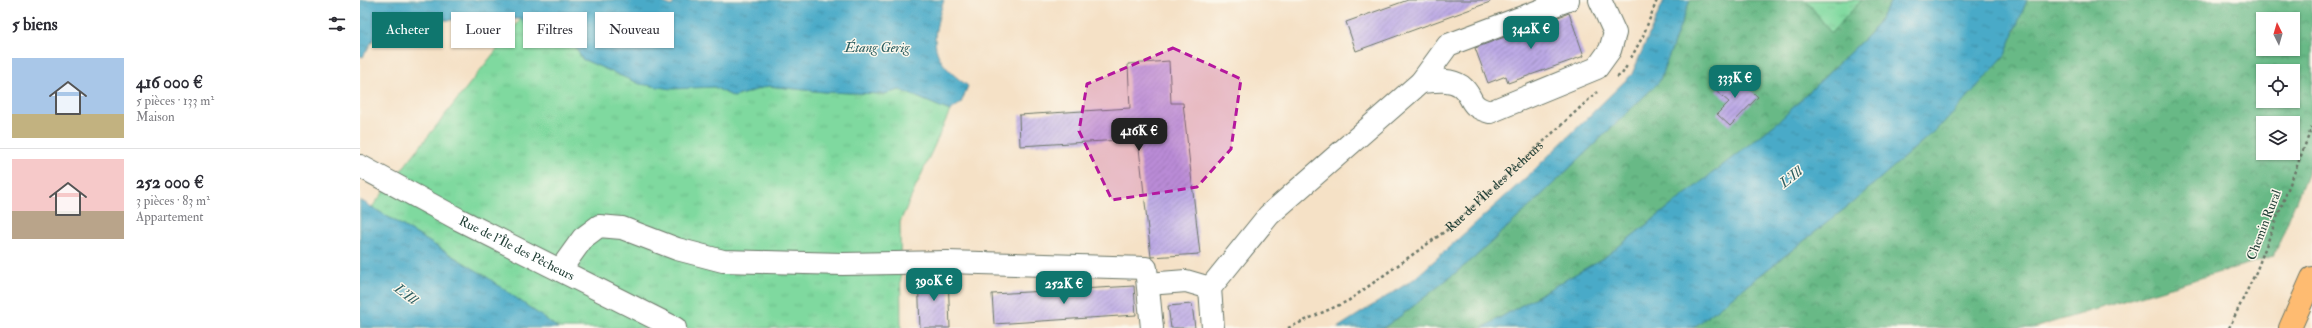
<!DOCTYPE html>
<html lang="fr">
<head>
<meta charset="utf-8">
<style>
	body { margin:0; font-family:"IM FELL Double Pica",serif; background:#f7f7f7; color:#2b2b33; height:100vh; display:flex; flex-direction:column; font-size:15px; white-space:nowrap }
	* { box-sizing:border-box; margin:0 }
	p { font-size:13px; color:#7c7c81 }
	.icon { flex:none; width:22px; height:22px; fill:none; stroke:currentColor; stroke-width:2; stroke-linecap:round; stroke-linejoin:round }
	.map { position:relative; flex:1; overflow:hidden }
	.sheet { display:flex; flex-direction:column; background:#fff; width:360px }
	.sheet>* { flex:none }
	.top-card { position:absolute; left:12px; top:12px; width:380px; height:36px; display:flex; gap:8px }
	.needle { width:26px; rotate:355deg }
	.tools { position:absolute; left:1896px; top:12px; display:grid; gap:8px }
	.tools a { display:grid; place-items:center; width:44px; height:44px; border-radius:0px; background:#fff; box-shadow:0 1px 3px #0004; font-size:20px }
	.price { position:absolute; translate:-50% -34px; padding:0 9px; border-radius:8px; background:#0f766e; color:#fff; font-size:13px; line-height:26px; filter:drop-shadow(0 1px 2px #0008) }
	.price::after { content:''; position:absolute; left:50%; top:24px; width:12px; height:9px; margin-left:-6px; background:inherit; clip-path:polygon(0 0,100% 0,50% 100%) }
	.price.active { background:#222; color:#fff }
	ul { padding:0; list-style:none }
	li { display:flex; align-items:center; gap:12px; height:100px; padding:0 12px }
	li+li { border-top:1px solid #e1e1e2 }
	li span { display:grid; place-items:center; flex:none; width:112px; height:80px; border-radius:0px; color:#555 }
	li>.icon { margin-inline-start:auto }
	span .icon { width:48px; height:48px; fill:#fffc; stroke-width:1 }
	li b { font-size:17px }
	h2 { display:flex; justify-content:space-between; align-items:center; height:48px; padding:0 12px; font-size:17px }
	.pill { padding:0 14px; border-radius:0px; background:#fff; box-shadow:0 1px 3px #0004; font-size:14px; line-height:36px }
	.pill.active { background:#0f766e; color:#fff }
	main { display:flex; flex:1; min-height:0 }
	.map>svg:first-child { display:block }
</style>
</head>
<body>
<main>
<section class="sheet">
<h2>5 biens<svg class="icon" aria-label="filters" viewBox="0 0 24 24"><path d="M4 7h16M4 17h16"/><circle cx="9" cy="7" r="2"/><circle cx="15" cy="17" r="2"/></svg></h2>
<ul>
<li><span style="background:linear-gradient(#a9c7e8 70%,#c2b280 0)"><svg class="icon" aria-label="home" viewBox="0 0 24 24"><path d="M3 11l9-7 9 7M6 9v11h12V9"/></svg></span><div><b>416 000 €</b><p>5 pièces · 133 m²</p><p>Maison</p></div></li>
<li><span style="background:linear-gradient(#f6c9c9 65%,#b9a48a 0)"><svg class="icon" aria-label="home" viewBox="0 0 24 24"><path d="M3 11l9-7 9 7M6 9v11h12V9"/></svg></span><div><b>252 000 €</b><p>3 pièces · 83 m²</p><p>Appartement</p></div></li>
</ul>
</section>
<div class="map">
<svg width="1952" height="328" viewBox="0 0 1952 328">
	<defs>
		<pattern id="grass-tufts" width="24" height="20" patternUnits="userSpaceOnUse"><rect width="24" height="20" fill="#7fd99f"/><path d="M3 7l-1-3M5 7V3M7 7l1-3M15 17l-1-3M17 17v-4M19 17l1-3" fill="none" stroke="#6dbb8a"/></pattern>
		<pattern id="forest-crowns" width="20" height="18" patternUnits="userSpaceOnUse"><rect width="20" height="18" fill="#67b986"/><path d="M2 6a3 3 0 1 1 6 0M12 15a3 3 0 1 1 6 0" fill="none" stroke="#54986e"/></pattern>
		<pattern id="water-ripples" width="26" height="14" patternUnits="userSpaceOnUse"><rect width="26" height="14" fill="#49aac8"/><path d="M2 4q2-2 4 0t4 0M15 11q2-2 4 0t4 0" fill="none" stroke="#3c8ca3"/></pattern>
		<pattern id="building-hatch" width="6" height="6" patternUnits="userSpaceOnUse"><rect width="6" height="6" fill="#bca9e5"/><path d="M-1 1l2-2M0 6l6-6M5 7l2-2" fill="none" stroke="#988bba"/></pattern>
	</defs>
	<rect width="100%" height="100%" fill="#fbf7ec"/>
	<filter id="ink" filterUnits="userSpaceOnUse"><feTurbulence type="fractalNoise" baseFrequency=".025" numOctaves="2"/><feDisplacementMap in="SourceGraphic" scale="8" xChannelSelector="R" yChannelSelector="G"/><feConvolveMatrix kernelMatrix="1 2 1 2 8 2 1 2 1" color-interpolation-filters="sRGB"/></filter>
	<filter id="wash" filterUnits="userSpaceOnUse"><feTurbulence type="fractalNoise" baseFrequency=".012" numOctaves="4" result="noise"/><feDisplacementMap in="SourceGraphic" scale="16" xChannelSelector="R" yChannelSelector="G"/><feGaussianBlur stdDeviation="0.9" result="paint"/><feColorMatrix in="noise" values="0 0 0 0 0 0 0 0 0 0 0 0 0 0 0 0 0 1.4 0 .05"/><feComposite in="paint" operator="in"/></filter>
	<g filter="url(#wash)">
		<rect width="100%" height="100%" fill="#f5e1c6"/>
		<path fill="url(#grass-tufts)" stroke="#4f8b6a" d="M1446,0H1502L1471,33Z
			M186,13L213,31L210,37L222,59L280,84L354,87L374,97L408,86L464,92L524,94L540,90L590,111L540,222L541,328H198L124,275L12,207L161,19Z"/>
		<path fill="url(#forest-crowns)" stroke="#437b5d" fill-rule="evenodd" d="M1330,0H1446L1471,33L1502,0H1532L1513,30L1418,122L1245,257L1122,328H1023L1042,315L1113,259L1167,209L1299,82Z
			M1667,0H1952V161L1914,256L1673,328H1333L1492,203L1589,118L1645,55ZM1903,19H1933V49H1903ZM1903,71H1933V101H1903ZM1903,123H1933V153H1903Z"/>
		<path fill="url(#water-ripples)" stroke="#34747e" d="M0,0H296L312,6L315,0H584C570,43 569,58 608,86L601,103L590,111L540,90L524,94L464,92L408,86L374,97L354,87L311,89L280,84L222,59L210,37L212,31L186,13L181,15V24L169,29L161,19L24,21L3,57L0,56Z
			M1304,0H1330L1299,82L1167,209L1113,259L1042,315L1023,328H977L1054,279L1172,172L1272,74Z
			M1532,0H1667L1645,55L1589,118L1492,203L1333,328H1122L1245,257L1418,122L1513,30Z
			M0,200L124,275L198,328H0Z"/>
		<g id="blocks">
			<path fill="url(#building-hatch)" d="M1048,0H1130V2L996,51L986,22Z
				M1209,13L1224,56L1148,83L1146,76L1128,83L1115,48Z
				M809,61L811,103H823L840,254L791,257L778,139L660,146L659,115L770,108L768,64Z
				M1373,73L1398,97L1370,126L1357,114L1369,102L1356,91Z
				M558,275H588L590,328H560Z
				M774,286L776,315L634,324L632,294Z
				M832,304L835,328H811L808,306Z"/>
		</g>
	</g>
	<g filter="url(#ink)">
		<use href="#blocks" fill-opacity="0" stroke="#6a7667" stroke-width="1"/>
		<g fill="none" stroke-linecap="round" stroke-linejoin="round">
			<defs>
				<g id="minor">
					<path d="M1061,82C1074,81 1089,78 1101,86C1115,97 1106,106 1130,112L1237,68L1250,50L1255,33L1240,0"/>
					<path id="s2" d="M0,166L98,219L315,328"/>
					<path d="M200,270L223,238L239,226L262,228L317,249L363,261L483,264L587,262L786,268L792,328"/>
					<path d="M788,284L826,281L850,288"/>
					<path d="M853,328L850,288L909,215L1061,82L1088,45L1208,0"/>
				</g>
				<path id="highway" d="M1930,328L1952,278"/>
			</defs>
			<use href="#minor" stroke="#6a7667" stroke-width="24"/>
			<use href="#highway" stroke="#6a7667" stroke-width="24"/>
			<g stroke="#6a7667" stroke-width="2.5" stroke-dasharray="3 3" stroke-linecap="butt">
				<path d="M1271,58L1283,36L1297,0"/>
				<path d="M1257,77L1262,74L1268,64"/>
				<path id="s1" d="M928,328L988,301L1091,227L1237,92"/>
				<path d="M1869,328L1896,272L1952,127"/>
			</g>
			<use href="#minor" stroke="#fff" stroke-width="22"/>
			<use href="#highway" stroke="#febb71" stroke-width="22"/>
		</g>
	</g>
	<path fill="#b5179e" fill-opacity="0.2" stroke="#b5179e" stroke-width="3" stroke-dasharray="8 5" stroke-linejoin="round" d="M813,48L881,79L871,149L837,187L752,200L719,131L727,84Z"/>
	<g text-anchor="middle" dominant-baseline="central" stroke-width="3" stroke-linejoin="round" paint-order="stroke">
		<g font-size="13" fill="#1f3d34" stroke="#fbf7ec">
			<text stroke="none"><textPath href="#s1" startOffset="252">Rue de l'Île des Pêcheurs</textPath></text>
			<text transform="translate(1904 225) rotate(-69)">Chemin Rural</text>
			<text stroke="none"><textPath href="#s2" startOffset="177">Rue de l'Île des Pêcheurs</textPath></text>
		</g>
		<g font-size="14" font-style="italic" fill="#2c5e60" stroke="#fbf7ec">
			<text x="517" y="47">Étang Gerig</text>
			<text transform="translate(1431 177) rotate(-39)">L'Ill</text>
			<text transform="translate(46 294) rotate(37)">L'Ill</text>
		</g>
	</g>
</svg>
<div class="tools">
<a><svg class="needle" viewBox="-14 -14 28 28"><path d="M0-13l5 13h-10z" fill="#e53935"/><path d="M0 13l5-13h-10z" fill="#7c7c81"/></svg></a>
<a><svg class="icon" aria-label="locate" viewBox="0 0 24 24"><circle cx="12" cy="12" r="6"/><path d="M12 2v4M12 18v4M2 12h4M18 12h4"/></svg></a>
<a><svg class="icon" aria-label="layers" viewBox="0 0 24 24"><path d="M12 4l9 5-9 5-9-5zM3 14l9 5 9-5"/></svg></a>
</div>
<b class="price" style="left:1171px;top:50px">342K €</b>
<b class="price" style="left:1375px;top:99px">333K €</b>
<b class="price active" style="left:779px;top:152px">416K €</b>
<b class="price" style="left:574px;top:302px">390K €</b>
<b class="price" style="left:704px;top:305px">252K €</b>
<div class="top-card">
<a class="pill active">Acheter</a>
<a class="pill">Louer</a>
<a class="pill">Filtres</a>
<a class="pill">Nouveau</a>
</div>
</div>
</main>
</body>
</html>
